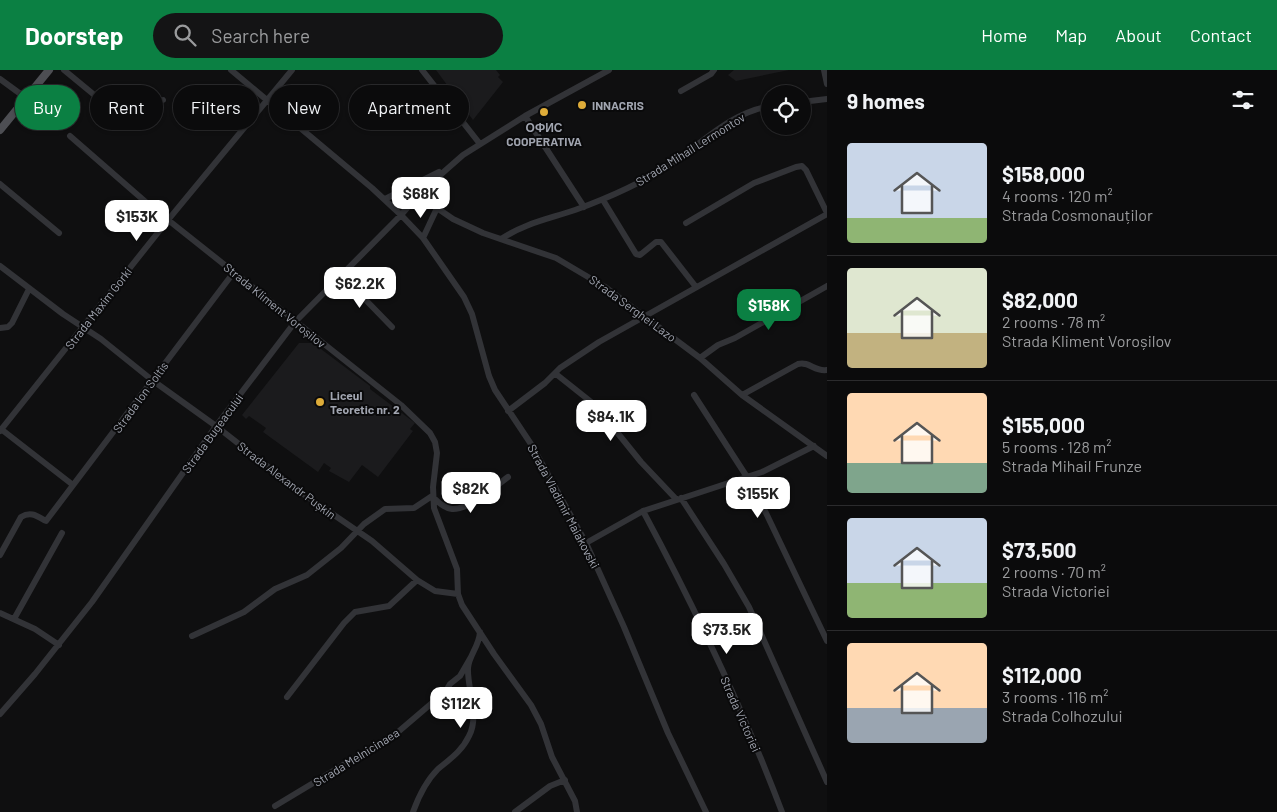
<!DOCTYPE html>
<html lang="en">
<head>
<meta charset="utf-8">
<style>
	body { margin:0; font-family:Barlow,sans-serif; background:#141415; color:#f1f3f6; height:100vh; display:flex; flex-direction:column; font-size:19px; white-space:nowrap }
	* { box-sizing:border-box; margin:0 }
	p { font-size:16px; color:#9a9b9d }
	.icon { flex:none; width:28px; height:28px; fill:none; stroke:currentColor; stroke-width:2; stroke-linecap:round; stroke-linejoin:round }
	.map { position:relative; flex:1; overflow:hidden }
	.panel { display:flex; flex-direction:column; background:#0b0b0c; width:450px }
	.panel>* { flex:none }
	.banner { position:absolute; left:15px; top:15px; width:475px; height:45px; display:flex; gap:10px }
	.buttons { position:absolute; left:761px; top:15px; display:grid; gap:10px }
	.buttons a { display:grid; place-items:center; width:50px; height:50px; border-radius:50%; background:#0b0b0c; box-shadow:0 1px 4px #0004,0 0 0 1px #2b2b2d; font-size:25px }
	.price { position:absolute; translate:-50% -42px; padding:0 11px; border-radius:10px; background:#fff; color:#222; font-size:16px; line-height:32px; filter:drop-shadow(0 1px 2px #0008) }
	.price::after { content:''; position:absolute; left:50%; top:30px; width:15px; height:11px; margin-left:-8px; background:inherit; clip-path:polygon(0 0,100% 0,50% 100%) }
	.price.selected { background:#0b8043; color:#fff }
	ul { padding:0; list-style:none }
	li { display:flex; align-items:center; gap:15px; height:125px; padding:0 20px }
	li+li { border-top:1px solid #2b2b2d }
	li span { display:grid; place-items:center; flex:none; width:140px; height:100px; border-radius:5px; color:#555 }
	li>.icon { margin-inline-start:auto }
	span .icon { width:60px; height:60px; fill:#fffc; stroke-width:1 }
	li b { font-size:21px }
	h2 { display:flex; justify-content:space-between; align-items:center; height:60px; padding:0 20px; font-size:21px }
	.pill { padding:0 18px; border-radius:22px; background:#0b0b0c; box-shadow:0 1px 4px #0004,0 0 0 1px #2b2b2d; font-size:18px; line-height:45px }
	.pill.selected { background:#0b8043; color:#fff }
	header { display:flex; align-items:center; gap:30px; box-sizing:border-box; height:70px; padding:0 25px; background:#0b8043; color:#fff }
	header strong { font-size:24px }
	nav { display:flex; gap:28px; margin-inline-start:auto; font-size:18px }
	.search { width:350px; height:45px; background:#141415; display:flex; align-items:center; gap:12px; box-sizing:border-box; padding:0 18px; border-radius:28px; color:#9a9b9d; font-size:19px }
	main { display:flex; flex:1; min-height:0 }
	.map>svg:first-child { display:block }
</style>
</head>
<body>
<header>
<strong>Doorstep</strong>
<div class="search"><svg class="icon" aria-label="search" viewBox="0 0 24 24"><circle cx="10" cy="10" r="6"/><path d="M15 15l6 6"/></svg>Search here</div>
<nav><a>Home</a><a>Map</a><a>About</a><a>Contact</a></nav>
</header>
<main>
<div class="map">
<svg width="827" height="742" viewBox="0 0 827 742">
	<rect width="100%" height="100%" fill="#0f0f10"/>
	<path fill="#1b1b1d" d="M436,0H496L500,5L498,7L503,12L473,50Z
		M734,0H789L736,11L728,5Z
		M299,273H313L370,316V319L415,353L410,359L413,361L378,407L362,395L349,412L329,401L331,398L324,393L318,402L263,362L266,358L249,346L246,349L242,345Z"/>
	<g fill="none" stroke-linecap="round" stroke-linejoin="round">
		<path stroke="#323337" stroke-width="6" d="M64,0L98,28L112,47L163,30
			M231,0L372,118L401,145L423,168L464,227L472,244L489,306L495,320L531,374L586,473L624,557L668,663L706,742
			M422,0L480,74
			M824,0L827,14
			M0,9L26,28
			M681,21L711,4L714,0
			M802,32L827,29
			M525,46L584,137
			M70,66L148,134L401,335L430,363L435,372L437,383L433,417L434,438L457,499L458,524L462,535L494,584L531,635L541,654L552,687L575,731L577,742
			M0,114L59,163
			M422,121L437,138L453,149L483,163L556,188L605,217L700,288L742,325L827,386
			M385,129L439,102
			M603,130L636,184L640,185L656,172H661L696,217
			M686,153L754,113L796,97L802,96L806,100L827,143
			M423,168L437,138
			M501,169C525,153 549,149 575,140C608,128 640,114 669,95C702,74 729,43 770,36
			M0,196L63,244L101,269L152,310L216,356L299,421L372,471L417,510L435,521L458,524
			M341,207L357,221L392,257
			M0,258L8,257L12,253L29,219
			M700,288L718,275L735,268L827,216
			M556,304L595,335L641,392L676,429
			M694,325L747,407L766,443L827,571
			M742,325L798,294C810,291 814,302 827,300
			M508,341L545,313L560,298L599,272L827,144
			M1,359L73,415
			M0,361L168,150L292,0
			M681,428L724,494L749,537L827,712
			M643,441C695,538 743,639 782,742
			M586,473L643,441L762,402L814,376
			M0,485L21,447C31,441 37,446 46,451L234,202
			M0,543L35,559L59,575
			M14,549L62,463
			M192,566L244,542L275,519L307,505L341,478L364,454L385,439L414,438L432,426C438,432 444,438 452,439C469,440 495,417 508,407
			M287,627L344,553L355,542L389,536L417,510
			M0,644L35,604L92,532L216,356L295,252L401,145L422,121L463,85L525,46L609,0
			M275,736L398,662L446,621L450,614L460,606L471,587
			M413,742C418,728 427,710 438,699C450,689 462,681 469,666C480,645 467,619 468,598C469,585 479,577 480,562
			M515,742L550,716L565,710"/>
		<path stroke="#4d4e53" stroke-width="8" d="M0,60L49,0"/>
	</g>
	<g fill="#deac39" stroke="#0a0a0b" stroke-width="2">
		<circle cx="582" cy="35" r="5"/>
		<circle cx="544" cy="42" r="5"/>
		<circle cx="320" cy="332" r="5"/>
	</g>
	<g text-anchor="middle" dominant-baseline="central" stroke-width="4" stroke-linejoin="round" paint-order="stroke">
		<g font-size="12" font-weight="bold" fill="#a1a5b0" stroke="#0a0a0b" text-anchor="start">
			<text x="592" y="35">INNACRIS</text>
			<text x="544" y="57" text-anchor="middle">ОФИС<tspan x="544" dy="14">COOPERATIVA</tspan></text>
			<text x="330" y="325">Liceul<tspan x="330" dy="14">Teoretic nr. 2</tspan></text>
		</g>
		<g font-size="12" fill="#a1a5b0" stroke="#0a0a0b">
			<text transform="translate(690 79) rotate(-32)">Strada Mihail Lermontov</text>
			<text transform="translate(275 235) rotate(39)">Strada Kliment Voroșilov</text>
			<text transform="translate(98 238) rotate(-52)">Strada Maxim Gorki</text>
			<text transform="translate(633 238) rotate(36)">Strada Serghei Lazo</text>
			<text transform="translate(140 327) rotate(-54)">Strada Ion Soltîs</text>
			<text transform="translate(212 363) rotate(-54)">Strada Bugeacului</text>
			<text transform="translate(287 410) rotate(37)">Strada Alexandr Pușkin</text>
			<text transform="translate(564 436) rotate(62)">Strada Vladimir Maiakovski</text>
			<text transform="translate(741 644) rotate(66)">Strada Victoriei</text>
			<text transform="translate(356 687) rotate(-32)">Strada Melnicinaea</text>
		</g>
	</g>
</svg>
<div class="buttons">
<a><svg class="icon" aria-label="locate" viewBox="0 0 24 24"><circle cx="12" cy="12" r="6"/><path d="M12 2v4M12 18v4M2 12h4M18 12h4"/></svg></a>
</div>
<b class="price" style="left:421px;top:149px">$68K</b>
<b class="price" style="left:137px;top:172px">$153K</b>
<b class="price" style="left:360px;top:239px">$62.2K</b>
<b class="price selected" style="left:769px;top:261px">$158K</b>
<b class="price" style="left:611px;top:372px">$84.1K</b>
<b class="price" style="left:471px;top:444px">$82K</b>
<b class="price" style="left:758px;top:449px">$155K</b>
<b class="price" style="left:727px;top:585px">$73.5K</b>
<b class="price" style="left:461px;top:659px">$112K</b>
<div class="banner">
<a class="pill selected">Buy</a>
<a class="pill">Rent</a>
<a class="pill">Filters</a>
<a class="pill">New</a>
<a class="pill">Apartment</a>
</div>
</div>
<section class="panel">
<h2>9 homes<svg class="icon" aria-label="filters" viewBox="0 0 24 24"><path d="M4 7h16M4 17h16"/><circle cx="9" cy="7" r="2"/><circle cx="15" cy="17" r="2"/></svg></h2>
<ul>
<li><span style="background:linear-gradient(#c9d6e8 75%,#8fb573 0)"><svg class="icon" aria-label="home" viewBox="0 0 24 24"><path d="M3 11l9-7 9 7M6 9v11h12V9"/></svg></span><div><b>$158,000</b><p>4 rooms · 120 m²</p><p>Strada Cosmonauților</p></div></li>
<li><span style="background:linear-gradient(#dfe7d0 65%,#c2b280 0)"><svg class="icon" aria-label="home" viewBox="0 0 24 24"><path d="M3 11l9-7 9 7M6 9v11h12V9"/></svg></span><div><b>$82,000</b><p>2 rooms · 78 m²</p><p>Strada Kliment Voroșilov</p></div></li>
<li><span style="background:linear-gradient(#ffd9b3 70%,#7fa58c 0)"><svg class="icon" aria-label="home" viewBox="0 0 24 24"><path d="M3 11l9-7 9 7M6 9v11h12V9"/></svg></span><div><b>$155,000</b><p>5 rooms · 128 m²</p><p>Strada Mihail Frunze</p></div></li>
<li><span style="background:linear-gradient(#c9d6e8 65%,#8fb573 0)"><svg class="icon" aria-label="home" viewBox="0 0 24 24"><path d="M3 11l9-7 9 7M6 9v11h12V9"/></svg></span><div><b>$73,500</b><p>2 rooms · 70 m²</p><p>Strada Victoriei</p></div></li>
<li><span style="background:linear-gradient(#ffd9b3 65%,#9aa5b1 0)"><svg class="icon" aria-label="home" viewBox="0 0 24 24"><path d="M3 11l9-7 9 7M6 9v11h12V9"/></svg></span><div><b>$112,000</b><p>3 rooms · 116 m²</p><p>Strada Colhozului</p></div></li>
</ul>
</section>
</main>
</body>
</html>
